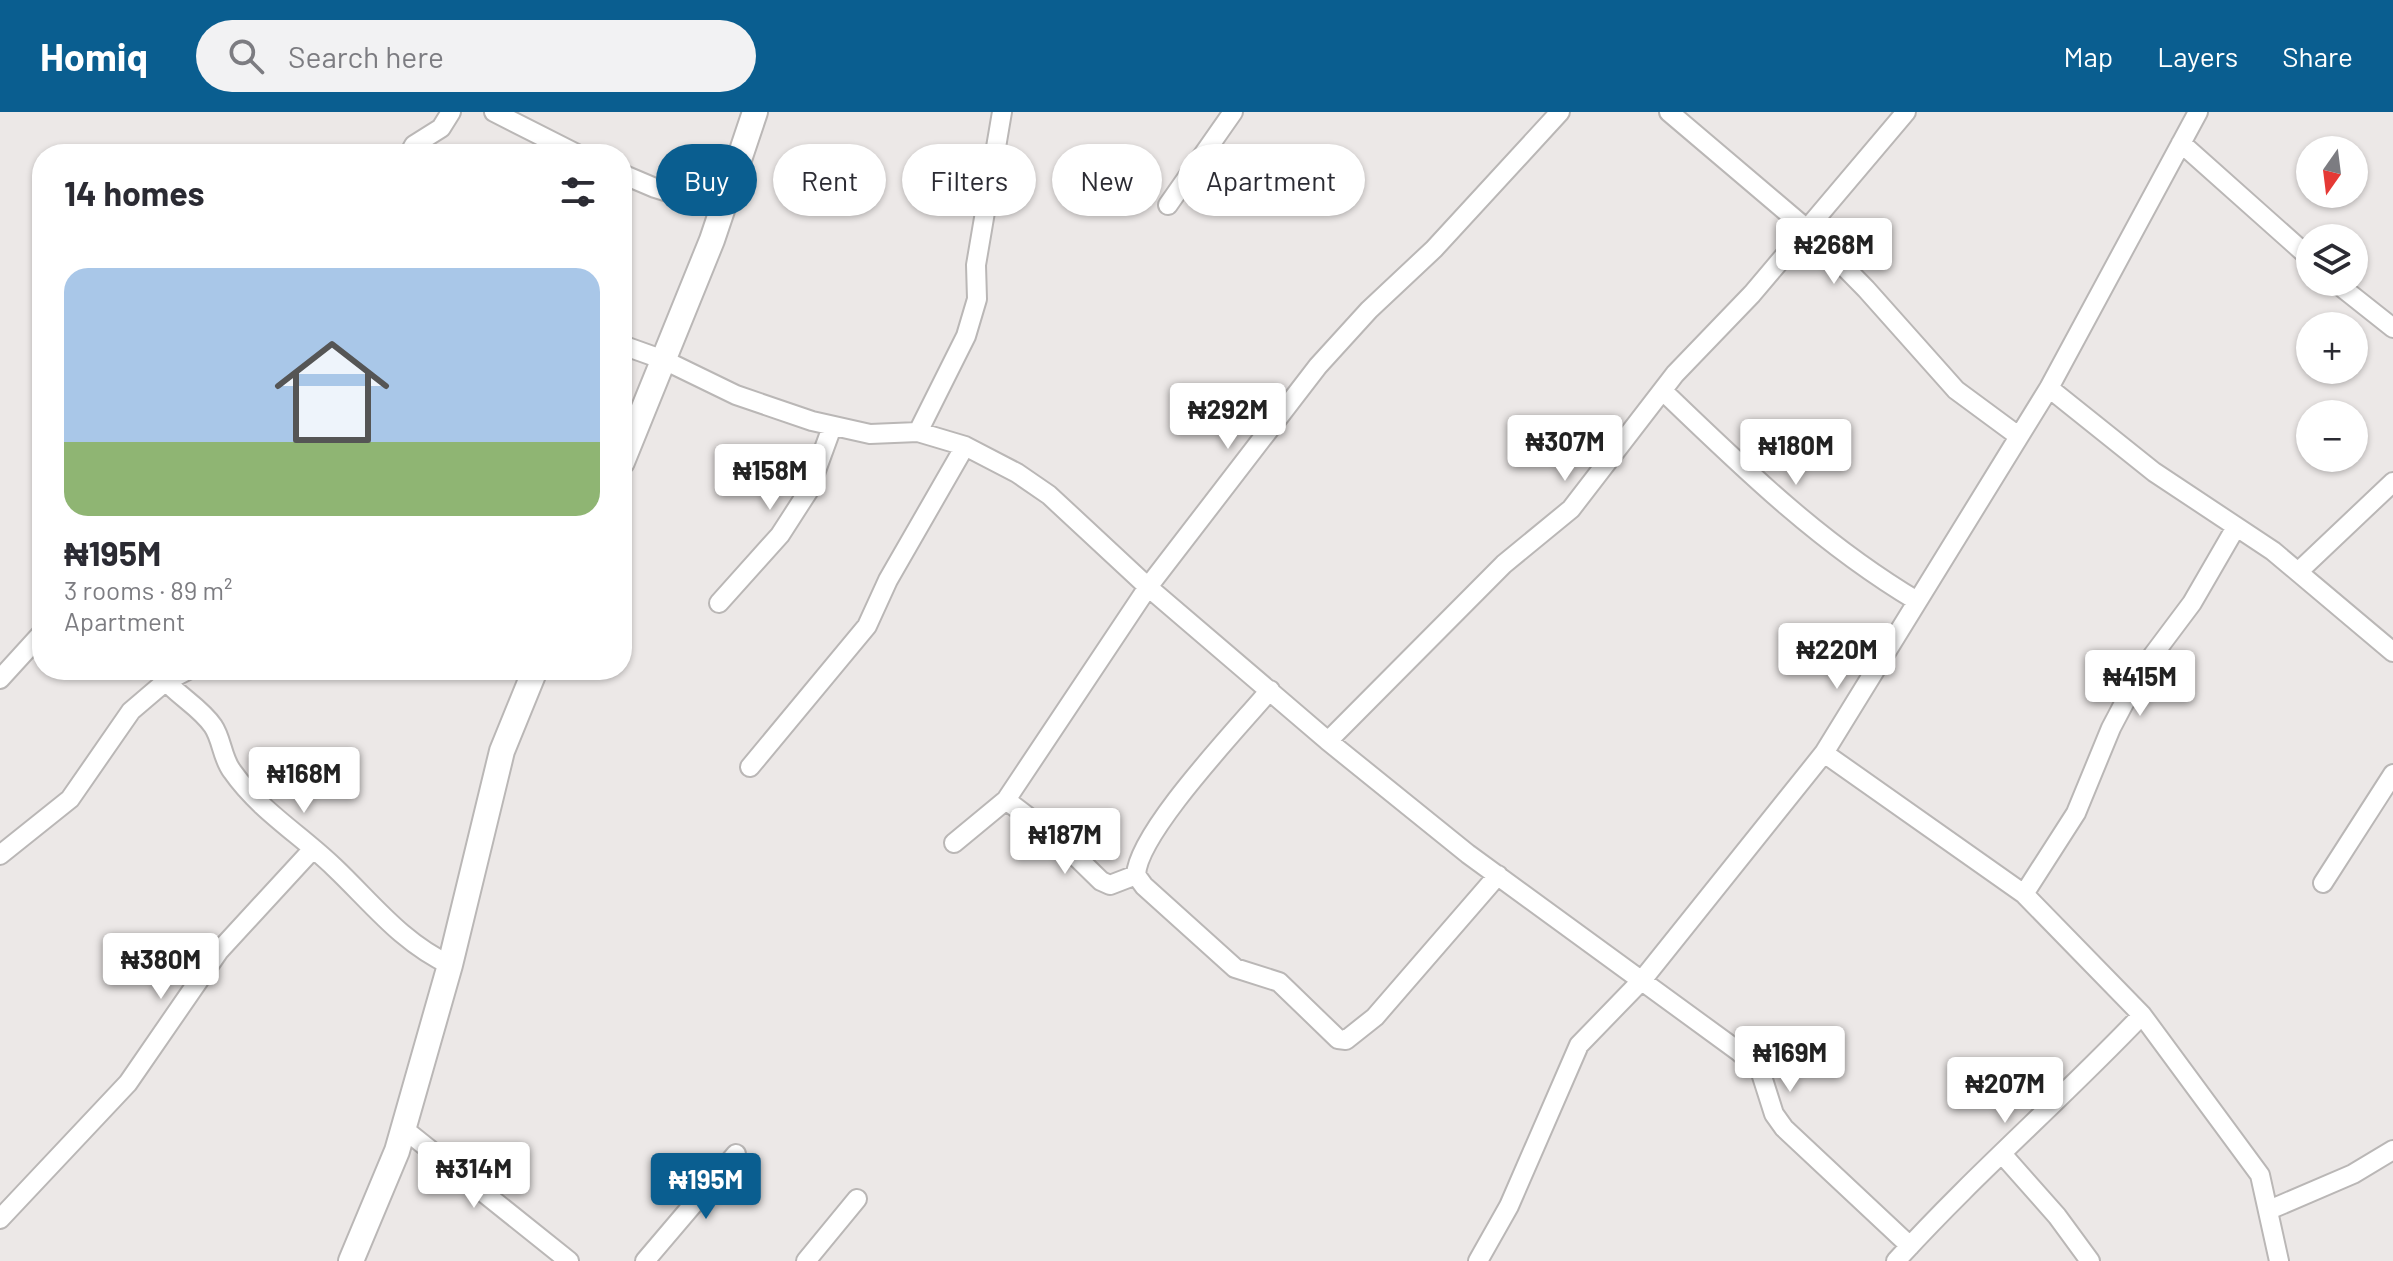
<!DOCTYPE html>
<html lang="en">
<head>
<meta charset="utf-8">
<style>
	body { margin:0; font-family:Barlow,sans-serif; background:#f2f2f3; color:#2b2b33; height:100vh; display:flex; flex-direction:column; font-size:30px; white-space:nowrap }
	* { box-sizing:border-box; margin:0 }
	p { font-size:26px; color:#7c7c81 }
	.icon { flex:none; width:44px; height:44px; fill:none; stroke:currentColor; stroke-width:2; stroke-linecap:round; stroke-linejoin:round }
	.map { position:relative; flex:1; overflow:hidden }
	.sheet { position:absolute; left:32px; top:32px; width:600px; height:536px; display:flex; flex-direction:column; background:#fff; border-radius:32px; box-shadow:0 2px 6px #0004 }
	.sheet>* { flex:none }
	.top-card { position:absolute; left:656px; top:32px; width:760px; height:72px; display:flex; gap:16px }
	.needle { width:52px; rotate:194deg }
	.fabs { position:absolute; left:2296px; top:24px; display:grid; gap:16px }
	.fabs a { display:grid; place-items:center; width:72px; height:72px; border-radius:50%; background:#fff; box-shadow:0 2px 6px #0004; font-size:40px }
	.price { position:absolute; translate:-50% -68px; padding:0 18px; border-radius:8px; background:#fff; color:#222; font-size:26px; line-height:52px; filter:drop-shadow(0 2px 4px #0008) }
	.price::after { content:''; position:absolute; left:50%; top:48px; width:24px; height:18px; margin-left:-12px; background:inherit; clip-path:polygon(0 0,100% 0,50% 100%) }
	.price.current { background:#0a5e90; color:#fff }
	ul { padding:0; list-style:none }
	li { display:grid; align-content:center; gap:16px; height:424px; padding:0 32px }
	li+li { border-top:2px solid #e1e1e2 }
	li span { display:grid; place-items:center; height:248px; border-radius:24px; color:#555 }
	li>.icon { margin-inline-start:auto }
	span .icon { width:144px; height:144px; fill:#fffc; stroke-width:1 }
	li b { font-size:34px }
	h2 { display:flex; justify-content:space-between; align-items:center; height:96px; padding:0 32px; font-size:34px }
	.tag { padding:0 28px; border-radius:36px; background:#fff; box-shadow:0 2px 6px #0004; font-size:28px; line-height:72px }
	.tag.current { background:#0a5e90; color:#fff }
	header { display:flex; align-items:center; gap:48px; box-sizing:border-box; height:112px; padding:0 40px; background:#0a5e90; color:#fff }
	header strong { font-size:38px }
	nav { display:flex; gap:44px; margin-inline-start:auto; font-size:28px }
	.search { width:560px; height:72px; background:#f2f2f3; display:flex; align-items:center; gap:20px; box-sizing:border-box; padding:0 28px; border-radius:44px; color:#7c7c81; font-size:30px }
	.map>svg:first-child { display:block }
</style>
</head>
<body>
<header>
<strong>Homiq</strong>
<div class="search"><svg class="icon" aria-label="search" viewBox="0 0 24 24"><circle cx="10" cy="10" r="6"/><path d="M15 15l6 6"/></svg>Search here</div>
<nav><a>Map</a><a>Layers</a><a>Share</a></nav>
</header>
<div class="map">
<svg width="2393" height="1149" viewBox="0 0 2393 1149">
	<rect width="100%" height="100%" fill="#ece8e7"/>
	<g fill="none" stroke-linecap="round" stroke-linejoin="round">
		<defs>
			<path id="minor" d="M494,0L577,42
				M1669,0L1808,118L1866,177L1956,278L2017,323
				M2181,31L2310,146
				M409,42L414,33L441,16L451,0
				M622,62L655,76L722,97
				M1168,93L1233,0
				M2335,170L2393,216
				M622,233L664,248L736,283L812,309L870,322L918,320L965,334L1017,361L1049,383L1148,475L1328,629L1468,742L1738,939L1760,958L1774,1002L1784,1016L1910,1134
				M2049,276L2154,360L2273,439L2393,540
				M1663,279C1743,356 1821,432 1917,489
				M918,320L966,224L977,187L976,153L1002,0
				M2298,460L2393,370
				M719,491L780,423L809,378L832,315
				M158,558C171,581 198,592 213,614C222,627 222,646 232,659C259,698 301,723 334,755C372,791 401,830 450,853
				M0,567L42,521
				M1270,578C1239,615 1138,720 1136,763L1144,774L1235,856L1279,870L1338,927L1346,928L1375,905L1498,763
				M1328,629L1504,452L1571,397L1675,262L1752,182L1906,0
				M1824,641L2024,782L2142,903L2260,1063L2279,1149
				M750,655L867,514L888,468L965,334
				M1006,688L1061,730L1101,769L1110,773L1136,763
				M954,731L1006,688L1148,475L1318,254L1369,198L1434,137L1560,0
				M0,743L70,687L131,599L165,570L188,558
				M2323,771L2393,662
				M2024,782L2076,701L2111,616L2141,559L2192,491L2236,415
				M404,1017L569,1149
				M2003,1043L2057,1104L2090,1149
				M2269,1098L2353,1062L2393,1038
				M0,1107L128,971L219,839L312,738
				M645,1149L736,1042
				M806,1149L857,1087
				M1478,1149L1509,1094L1579,933L1643,867L1824,641L2049,276L2198,0
				M1896,1149C1974,1063 2062,987 2142,903"/>
			<path id="tertiary" d="M622,350L712,128L755,0
				M351,1149L397,1039L450,853L502,639L535,558"/>
		</defs>
		<use href="#minor" stroke="#bab7b6" stroke-width="22"/>
		<use href="#tertiary" stroke="#bab7b6" stroke-width="28"/>
		<use href="#minor" stroke="#fff" stroke-width="18"/>
		<use href="#tertiary" stroke="#fff" stroke-width="24"/>
	</g>
</svg>
<div class="fabs">
<a><svg class="needle" viewBox="-14 -14 28 28"><path d="M0-13l5 13h-10z" fill="#e53935"/><path d="M0 13l5-13h-10z" fill="#7c7c81"/></svg></a>
<a><svg class="icon" aria-label="layers" viewBox="0 0 24 24"><path d="M12 4l9 5-9 5-9-5zM3 14l9 5 9-5"/></svg></a>
<a>+</a>
<a>−</a>
</div>
<b class="price" style="left:1834px;top:174px">₦268M</b>
<b class="price" style="left:1228px;top:339px">₦292M</b>
<b class="price" style="left:1565px;top:371px">₦307M</b>
<b class="price" style="left:1796px;top:375px">₦180M</b>
<b class="price" style="left:770px;top:400px">₦158M</b>
<b class="price" style="left:1837px;top:579px">₦220M</b>
<b class="price" style="left:2140px;top:606px">₦415M</b>
<b class="price" style="left:304px;top:703px">₦168M</b>
<b class="price" style="left:1065px;top:764px">₦187M</b>
<b class="price" style="left:161px;top:889px">₦380M</b>
<b class="price" style="left:1790px;top:982px">₦169M</b>
<b class="price" style="left:2005px;top:1013px">₦207M</b>
<b class="price" style="left:474px;top:1098px">₦314M</b>
<b class="price current" style="left:706px;top:1109px">₦195M</b>
<div class="top-card">
<a class="tag current">Buy</a>
<a class="tag">Rent</a>
<a class="tag">Filters</a>
<a class="tag">New</a>
<a class="tag">Apartment</a>
</div>
<section class="sheet">
<h2>14 homes<svg class="icon" aria-label="filters" viewBox="0 0 24 24"><path d="M4 7h16M4 17h16"/><circle cx="9" cy="7" r="2"/><circle cx="15" cy="17" r="2"/></svg></h2>
<ul>
<li><span style="background:linear-gradient(#a9c7e8 70%,#8fb573 0)"><svg class="icon" aria-label="home" viewBox="0 0 24 24"><path d="M3 11l9-7 9 7M6 9v11h12V9"/></svg></span><div><b>₦195M</b><p>3 rooms · 89 m²</p><p>Apartment</p></div></li>
</ul>
</section>
</div>
</body>
</html>
